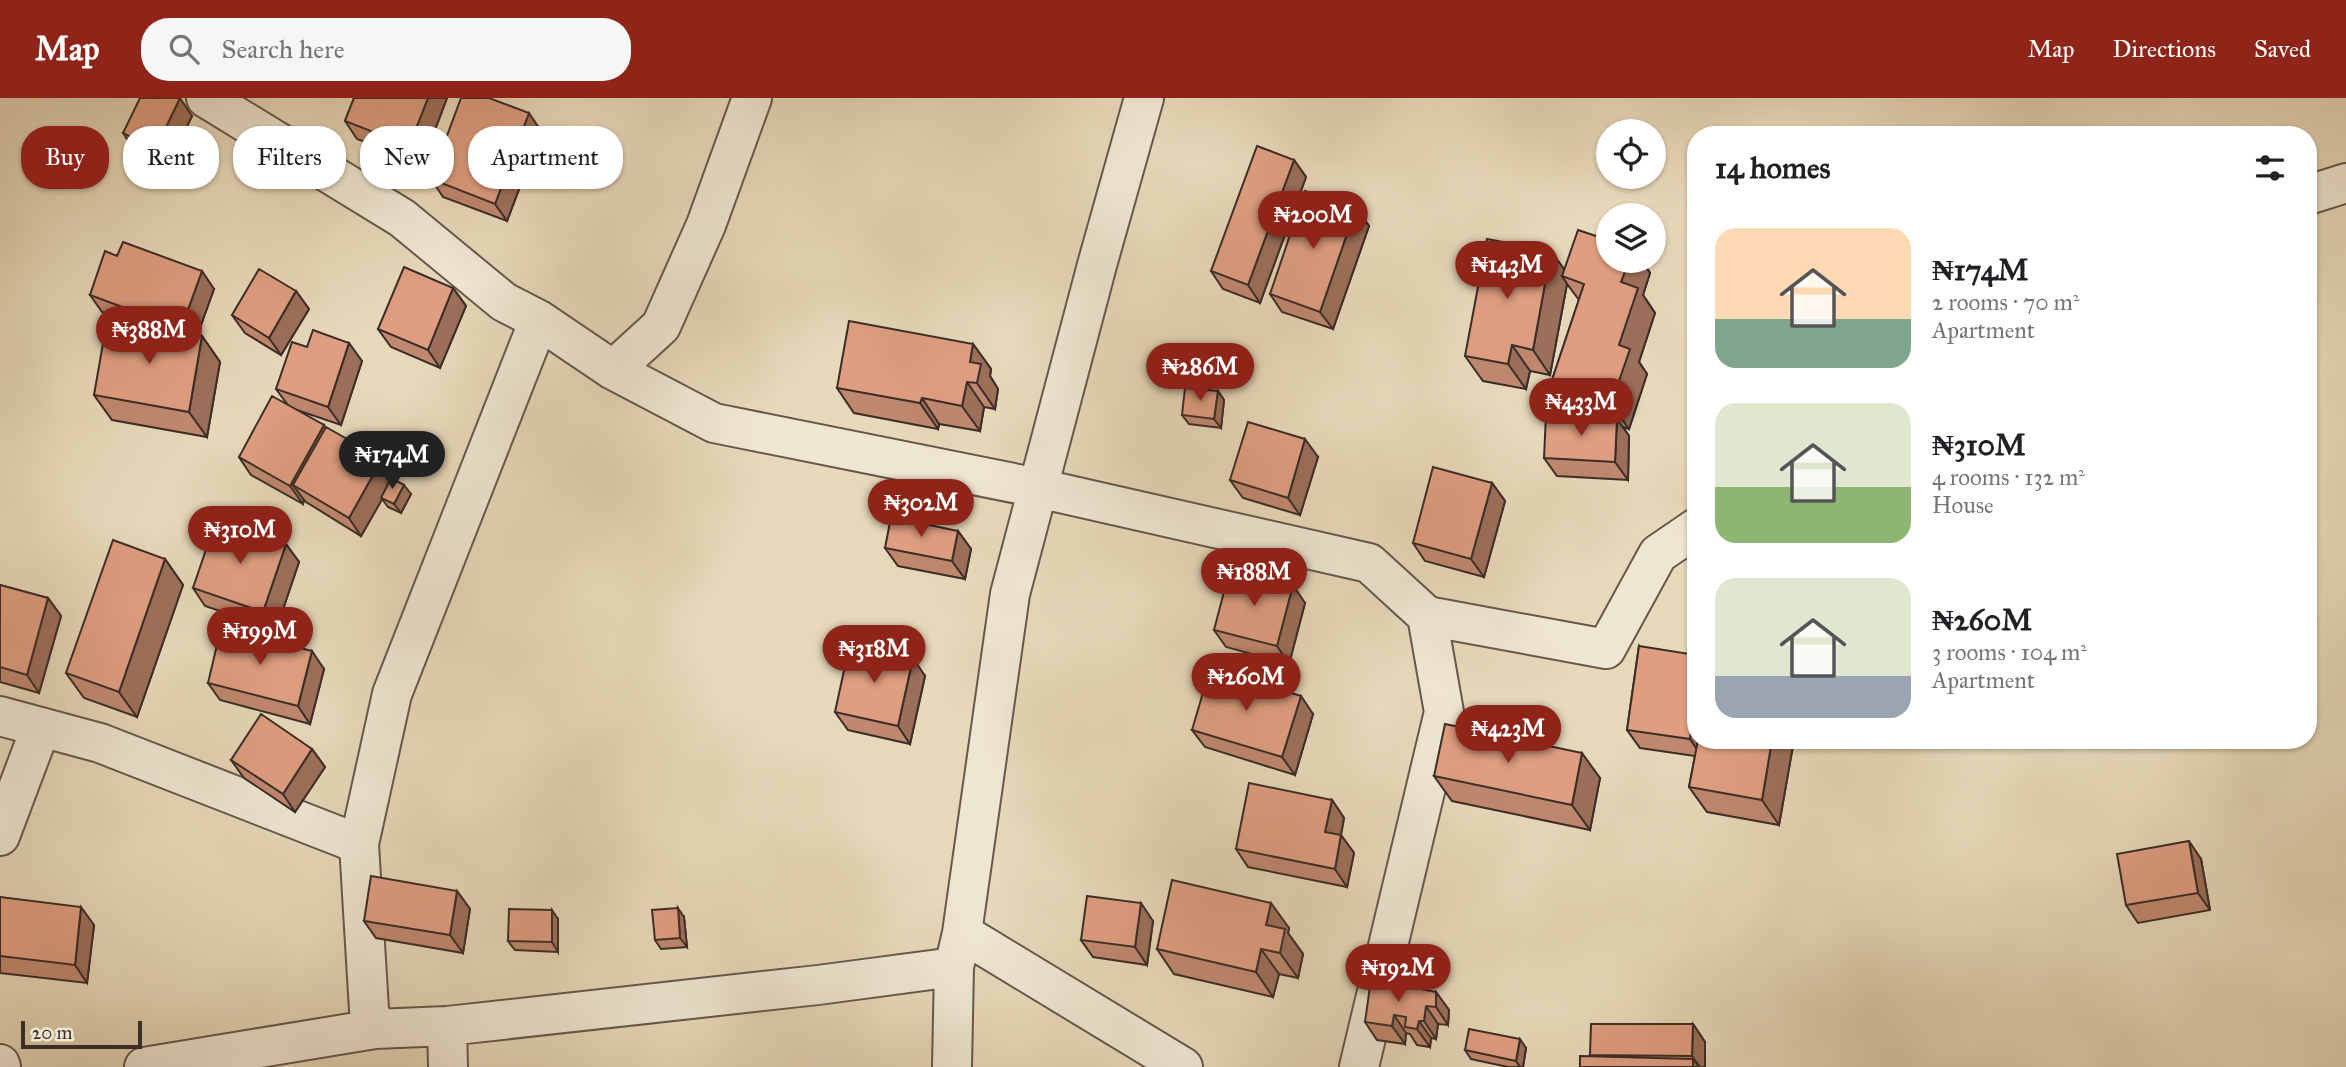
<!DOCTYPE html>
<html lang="en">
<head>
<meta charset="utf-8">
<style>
	body { margin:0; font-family:"IM FELL Great Primer",serif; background:#f6f6f6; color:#202124; height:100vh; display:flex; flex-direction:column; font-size:26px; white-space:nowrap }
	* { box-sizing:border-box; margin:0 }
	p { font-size:23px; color:#757577 }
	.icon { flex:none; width:38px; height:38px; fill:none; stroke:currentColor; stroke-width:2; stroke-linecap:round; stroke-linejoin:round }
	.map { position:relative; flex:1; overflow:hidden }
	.sheet { position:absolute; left:1687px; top:28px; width:630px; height:623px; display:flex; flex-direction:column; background:#fff; border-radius:28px; box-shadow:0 2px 5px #0004 }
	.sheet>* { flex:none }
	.banner { position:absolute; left:21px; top:28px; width:665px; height:63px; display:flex; gap:14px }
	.fabs { position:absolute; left:1596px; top:21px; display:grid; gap:14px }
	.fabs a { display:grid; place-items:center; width:70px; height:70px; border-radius:50%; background:#fff; box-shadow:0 2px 5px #0004; font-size:35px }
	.scale { position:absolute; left:21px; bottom:18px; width:121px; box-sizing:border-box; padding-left:7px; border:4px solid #3b2d28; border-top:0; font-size:19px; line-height:24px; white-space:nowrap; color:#3b2d28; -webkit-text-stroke:5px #efe6d2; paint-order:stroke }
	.price { position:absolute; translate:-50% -60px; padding:0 16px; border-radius:24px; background:#8f2418; color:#fff; font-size:23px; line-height:46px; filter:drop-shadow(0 2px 4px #0008) }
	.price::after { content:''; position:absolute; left:50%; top:42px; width:21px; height:16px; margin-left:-10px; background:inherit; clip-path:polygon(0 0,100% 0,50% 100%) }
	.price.selected { background:#222; color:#fff }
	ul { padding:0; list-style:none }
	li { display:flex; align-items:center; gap:21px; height:175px; padding:0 28px }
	li span { display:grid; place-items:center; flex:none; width:196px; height:140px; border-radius:21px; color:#555 }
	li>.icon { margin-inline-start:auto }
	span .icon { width:84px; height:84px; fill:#fffc; stroke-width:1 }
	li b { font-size:30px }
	h2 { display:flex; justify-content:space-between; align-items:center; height:84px; padding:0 28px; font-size:30px }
	.chip { padding:0 24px; border-radius:28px; background:#fff; box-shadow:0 2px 5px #0004; font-size:24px; line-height:63px }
	.chip.selected { background:#8f2418; color:#fff }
	header { display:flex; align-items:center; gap:42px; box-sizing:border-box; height:98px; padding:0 35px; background:#8f2418; color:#fff }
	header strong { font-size:33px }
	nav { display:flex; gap:38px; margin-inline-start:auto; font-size:24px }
	.search { width:490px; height:63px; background:#f6f6f6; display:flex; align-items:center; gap:18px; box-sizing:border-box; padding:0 24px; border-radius:28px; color:#757577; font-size:26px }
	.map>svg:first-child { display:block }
</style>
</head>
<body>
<header>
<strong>Map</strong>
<div class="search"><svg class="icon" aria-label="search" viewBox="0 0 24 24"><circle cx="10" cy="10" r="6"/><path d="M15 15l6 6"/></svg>Search here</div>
<nav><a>Map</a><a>Directions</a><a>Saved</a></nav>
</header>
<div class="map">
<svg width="2346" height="969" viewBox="0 0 2346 969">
	<rect width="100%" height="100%" fill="#e7d8b9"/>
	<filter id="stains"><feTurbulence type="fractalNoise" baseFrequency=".00286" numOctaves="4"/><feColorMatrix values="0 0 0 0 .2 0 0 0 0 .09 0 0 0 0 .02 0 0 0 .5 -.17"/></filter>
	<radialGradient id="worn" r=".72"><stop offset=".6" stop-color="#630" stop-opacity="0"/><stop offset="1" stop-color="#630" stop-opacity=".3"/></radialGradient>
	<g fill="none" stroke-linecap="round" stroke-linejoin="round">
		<defs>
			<path id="minor" d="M206,0L402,120L504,204L539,222L613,272L714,325L1038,390L1369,465L1427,518L1444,614L1359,969
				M2308,97L2346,85
				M613,272L661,228L706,127L752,0
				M1427,518L1606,551L1658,456L1696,430
				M0,618L100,645L359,746
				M0,738L41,629
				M962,835L1183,969
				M447,928L448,969
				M375,931L369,912L359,746L392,596L539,222
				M0,966L1,969
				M144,969L375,931L447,928L818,887L954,869
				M952,969L954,869L962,835L1010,496L1097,167L1144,0"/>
		</defs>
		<use href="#minor" stroke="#66584c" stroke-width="42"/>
		<use href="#minor" stroke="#efe6d2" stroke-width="38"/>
	</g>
	<path fill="#c0886f" stroke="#3b2d28" stroke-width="2" d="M354,0H447L422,66L357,41L345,23Z
		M192,18L167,70L135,53L123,35Z
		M541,33L507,123L443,99L431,81Z
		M1294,62L1306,79L1260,205L1223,191L1211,173Z
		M1356,110L1369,128L1333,231L1282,214L1270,196Z
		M1608,163H1642L1650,175L1643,197L1655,215L1639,264L1647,276L1629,331L1623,329L1629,338L1628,382L1557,378L1544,360L1595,320L1568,310L1551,285L1579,202L1567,186L1550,277L1530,273L1526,291L1483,283L1465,258L1564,171Z
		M453,190L466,208L440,270L391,249L378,231Z
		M214,191L197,238H202L220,264L207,339L112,322L94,297L117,236L133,226L102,214L90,197Z
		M296,193L309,211L281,257L245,235L232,217Z
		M973,246L991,271L990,278L998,291L995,311L984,309L980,333L939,326L938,331L854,315L837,290Z
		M307,249L362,263L341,327L297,312L326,330L395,379L394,382L411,396L401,415L388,409L382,401L361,438L306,404L304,402L303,406L251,377L239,359L287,306L276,291Z
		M1218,293L1224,302L1221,330L1189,326L1182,317Z
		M1318,359L1300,417L1243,400L1230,382Z
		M1492,385L1505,403L1484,479L1425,463L1413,445Z
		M958,433L971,451L965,481L898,468L885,450Z
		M286,446L299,464L276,532L205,508L193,490Z
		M165,461L183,487L137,619L84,600L66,575Z
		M0,487L48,500L61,518L39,595L0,584Z
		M1305,505L1289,566L1226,549L1214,532Z
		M1639,548L1696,642H1794L1779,727L1707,714L1689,689L1695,658L1640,650L1627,632Z
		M324,571L310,626L220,602L208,585Z
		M925,578L910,646L848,632L835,614Z
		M1313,616L1295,677L1205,649L1192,632Z
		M312,651L325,669L295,714L244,680L231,662Z
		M1434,678L1600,680L1590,732L1452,703Z
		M1332,702L1344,720L1341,737L1354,755L1347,789L1248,769L1236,751Z
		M2201,761L2210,812L2138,825L2126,807Z
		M457,793L470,811L463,855L376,840L364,823Z
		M0,799L94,827L87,885L0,875Z
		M684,819L687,849L661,851L655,842Z
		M558,821V854L515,852L508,843Z
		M1153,823L1147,867L1093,859L1081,842Z
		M1289,830L1288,835L1303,856L1298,880L1279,876L1273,899L1174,876L1157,851Z
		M1436,894L1449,912L1448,927L1438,926L1436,941L1431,940L1430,949L1417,947L1410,936L1406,935L1405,946L1377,942L1365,924Z
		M1693,926L1705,944V969H1580L1591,958L1590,957Z
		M1526,950L1523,969H1508L1471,961L1465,952Z"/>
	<path fill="#9c6f5a" stroke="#3b2d28" stroke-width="2" d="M180,0L192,18L167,70L155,52Z
		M428,0H447L422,66L409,48Z
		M529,15L541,33L507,123L495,106Z
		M1294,62L1306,79L1260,205L1248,187Z
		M1356,110L1369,128L1333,231L1320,214Z
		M1551,153L1569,178H1562L1567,186L1550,277L1533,252Z
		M1629,163H1642L1650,175L1643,197L1655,215L1639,264L1647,276L1629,331L1611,306L1619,247L1621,184Z
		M202,173L214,191L193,249L181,231Z
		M453,190L466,208L440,270L428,252Z
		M296,193L309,211L281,257L269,240Z
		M202,238L220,264L207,339L189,314Z
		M349,245L362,263L341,327L328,309Z
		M973,246L991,271L990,278L998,291L995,311L977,285L970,264Z
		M1512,247L1530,273L1526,291L1508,266Z
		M967,284L984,309L980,333L962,308Z
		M1218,293L1224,302L1221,330L1214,321Z
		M922,300L939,326L938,331L920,305Z
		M1617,321L1629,338L1628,382L1615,364Z
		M324,327L336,345L293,387L304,402L303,406L290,388Z
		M1305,341L1318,359L1300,417L1288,400Z
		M382,361L395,379L361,438L349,420Z
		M1492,385L1505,403L1484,479L1471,461Z
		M404,387L411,396L401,415L394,406Z
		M958,433L971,451L965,481L952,463Z
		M286,446L299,464L276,532L263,514Z
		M165,461L183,487L137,619L119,594Z
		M1293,487L1305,505L1289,566L1277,548Z
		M48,500L61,518L39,595L27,577Z
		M312,553L324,571L310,626L298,608Z
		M913,560L925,578L910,646L898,628Z
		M1696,596V642H1704L1702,659L1690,641Z
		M1301,598L1313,616L1295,677L1282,659Z
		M1772,642H1794L1779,727L1762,702Z
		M312,651L325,669L295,714L283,696Z
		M1582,655L1600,680L1590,732L1572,707Z
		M1332,702L1344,720L1338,752L1325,734Z
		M1341,737L1354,755L1347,789L1335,771Z
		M2189,743L2201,761L2210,812L2198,795Z
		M457,793L470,811L463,855L450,837Z
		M1141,805L1153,823L1147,867L1135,849Z
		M1271,805L1289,830L1288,835L1303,856L1298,880L1280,855L1266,827Z
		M81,809L94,827L87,885L75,867Z
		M678,810L684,819L687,849L680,840Z
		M552,812L558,821V854L552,844Z
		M1261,851L1279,876L1273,899L1256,874Z
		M1436,894L1449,912L1448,927L1436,909Z
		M1426,908L1438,926L1436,941L1424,923Z
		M1394,917L1406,935L1405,946L1392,928Z
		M1419,923L1431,940L1430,949L1417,931Z
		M1693,926L1705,944V969H1700L1692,958Z
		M1520,941L1526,950L1523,969H1520L1516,963Z
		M1693,961L1699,969H1693Z"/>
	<path fill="#df9e81" stroke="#3b2d28" stroke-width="2" d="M140,0H180L155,52L123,35Z
		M354,0H428L409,48L345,23Z
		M461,0H489L529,15L495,106L431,81Z
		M1257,48L1294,62L1248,187L1211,173Z
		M1305,93L1356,110L1320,214L1270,196Z
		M1578,132L1608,142V163H1629L1621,184L1638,190L1619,247L1630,251L1611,306L1551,285L1584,186L1562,178Z
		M1487,141L1551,153L1533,252L1512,247L1508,266L1465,258Z
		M123,144L202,173L181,231L90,197L105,153L117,158Z
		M404,169L453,190L428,252L378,231Z
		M259,171L296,193L269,240L232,217Z
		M119,223L202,238L189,314L94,297L105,234L117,236Z
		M849,223L973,246L970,264L981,266L977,285L967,284L962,308L922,300L920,305L837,290Z
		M313,232L349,245L328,309L276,291L292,244L307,249Z
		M1185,290L1218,293L1214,321L1182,317Z
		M272,298L324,327L290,388L239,359Z
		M1546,317L1617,321L1615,364L1544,360Z
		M1248,324L1305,341L1288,400L1230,382Z
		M326,329L382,361L349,420L293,387Z
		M1433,369L1492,385L1471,461L1413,445Z
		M391,380L404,387L394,406L381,400Z
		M891,419L958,433L952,463L885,450Z
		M216,422L286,446L263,514L193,490Z
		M113,442L165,461L119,594L66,575Z
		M1230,471L1293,487L1277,548L1214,532Z
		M0,487L48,500L27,577L0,569Z
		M221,530L312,553L298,608L208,585Z
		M850,545L913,560L898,628L835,614Z
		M1639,548L1696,557V596L1690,641L1627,632Z
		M1210,571L1301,598L1282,659L1192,632Z
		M261,616L312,651L283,696L231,662Z
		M1445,626L1582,655L1572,707L1434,678Z
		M1698,642H1772L1762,702L1689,689Z
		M1249,685L1332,702L1325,734L1341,737L1335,771L1236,751Z
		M2189,743L2198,795L2126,807L2117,756Z
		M371,778L457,793L450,837L364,823Z
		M1172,782L1271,805L1266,827L1285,831L1280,855L1261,851L1256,874L1157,851Z
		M1087,798L1141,805L1135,849L1081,842Z
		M0,799L81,809L75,867L0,858Z
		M678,810L680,840L655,842L652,812Z
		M509,811L552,812V844L508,843Z
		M1371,881L1436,894V909L1426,908L1424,923H1419L1417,931L1405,929L1406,919L1394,917L1392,928L1365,924Z
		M1591,926H1693L1692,958L1590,957Z
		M1469,931L1520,941L1516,963L1465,952Z
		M1580,958L1693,961V969H1580Z"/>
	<rect width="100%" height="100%" filter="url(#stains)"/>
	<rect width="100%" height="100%" fill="url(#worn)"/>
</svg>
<div class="fabs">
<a><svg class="icon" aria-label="locate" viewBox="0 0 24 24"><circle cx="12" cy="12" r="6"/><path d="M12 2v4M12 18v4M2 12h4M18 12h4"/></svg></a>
<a><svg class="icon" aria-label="layers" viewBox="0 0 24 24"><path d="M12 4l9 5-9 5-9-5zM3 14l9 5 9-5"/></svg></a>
</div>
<div class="scale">20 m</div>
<b class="price" style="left:1313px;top:153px">₦200M</b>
<b class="price" style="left:1507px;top:203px">₦143M</b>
<b class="price" style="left:149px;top:268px">₦388M</b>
<b class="price" style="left:1200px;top:305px">₦286M</b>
<b class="price" style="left:1581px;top:340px">₦433M</b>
<b class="price selected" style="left:392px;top:393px">₦174M</b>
<b class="price" style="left:921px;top:441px">₦302M</b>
<b class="price" style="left:240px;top:468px">₦310M</b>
<b class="price" style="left:1254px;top:510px">₦188M</b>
<b class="price" style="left:260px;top:569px">₦199M</b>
<b class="price" style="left:874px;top:587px">₦318M</b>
<b class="price" style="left:1246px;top:615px">₦260M</b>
<b class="price" style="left:1508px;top:667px">₦423M</b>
<b class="price" style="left:1398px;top:906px">₦192M</b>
<div class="banner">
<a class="chip selected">Buy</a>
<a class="chip">Rent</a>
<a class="chip">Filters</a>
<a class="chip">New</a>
<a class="chip">Apartment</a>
</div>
<section class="sheet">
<h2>14 homes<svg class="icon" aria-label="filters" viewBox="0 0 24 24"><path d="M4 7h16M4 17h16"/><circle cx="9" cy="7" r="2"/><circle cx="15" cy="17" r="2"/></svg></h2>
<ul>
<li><span style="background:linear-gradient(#ffd9b3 65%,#7fa58c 0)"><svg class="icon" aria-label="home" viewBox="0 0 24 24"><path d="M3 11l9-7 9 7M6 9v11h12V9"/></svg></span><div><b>₦174M</b><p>2 rooms · 70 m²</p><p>Apartment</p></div></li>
<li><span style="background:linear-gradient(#dfe7d0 60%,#8fb573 0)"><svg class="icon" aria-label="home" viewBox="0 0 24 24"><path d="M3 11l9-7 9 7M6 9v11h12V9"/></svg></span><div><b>₦310M</b><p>4 rooms · 132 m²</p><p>House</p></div></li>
<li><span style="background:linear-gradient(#dfe7d0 70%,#9aa5b1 0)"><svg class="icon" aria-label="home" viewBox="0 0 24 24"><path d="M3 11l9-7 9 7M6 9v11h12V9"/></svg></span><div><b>₦260M</b><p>3 rooms · 104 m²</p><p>Apartment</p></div></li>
</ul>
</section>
</div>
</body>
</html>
